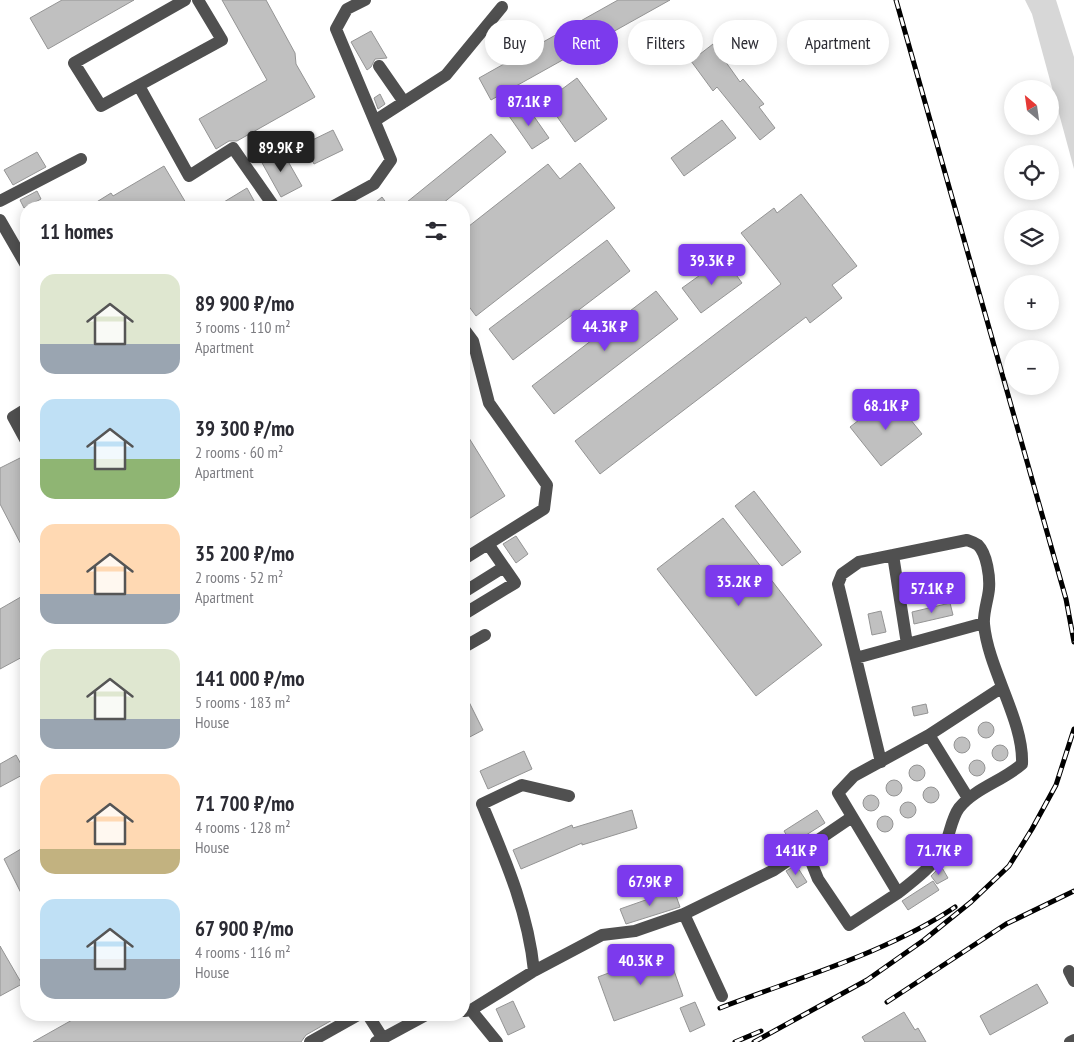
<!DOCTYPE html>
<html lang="en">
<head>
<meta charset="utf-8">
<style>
	body { margin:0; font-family:"PT Sans Narrow",sans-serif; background:#f2f2f3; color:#2b2b33; height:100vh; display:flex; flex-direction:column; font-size:19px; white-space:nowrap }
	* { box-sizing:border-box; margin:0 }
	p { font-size:16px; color:#7c7c81 }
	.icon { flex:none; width:28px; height:28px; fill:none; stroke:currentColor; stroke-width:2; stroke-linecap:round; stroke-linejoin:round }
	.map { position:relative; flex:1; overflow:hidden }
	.details { position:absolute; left:20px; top:201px; width:450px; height:820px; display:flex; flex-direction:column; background:#fff; border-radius:20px; box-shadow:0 2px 12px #0003 }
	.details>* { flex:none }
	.top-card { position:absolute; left:485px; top:20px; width:475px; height:45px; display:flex; gap:10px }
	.needle { width:32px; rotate:331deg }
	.buttons { position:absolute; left:1004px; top:80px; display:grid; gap:10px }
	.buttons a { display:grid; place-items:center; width:55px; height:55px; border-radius:50%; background:#fff; box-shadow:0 2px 12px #0003; font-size:25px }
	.price { position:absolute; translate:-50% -42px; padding:0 11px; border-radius:5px; background:#7c3aed; color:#fff; font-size:16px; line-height:32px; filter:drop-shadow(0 1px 2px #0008) }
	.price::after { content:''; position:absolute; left:50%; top:30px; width:15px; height:11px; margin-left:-8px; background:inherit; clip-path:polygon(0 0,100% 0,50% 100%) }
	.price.selected { background:#222; color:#fff }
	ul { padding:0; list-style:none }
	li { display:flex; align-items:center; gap:15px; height:125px; padding:0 20px }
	li span { display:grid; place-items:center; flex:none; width:140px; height:100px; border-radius:15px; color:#555 }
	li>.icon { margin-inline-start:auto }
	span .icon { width:60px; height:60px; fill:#fffc; stroke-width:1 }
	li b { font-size:21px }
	h2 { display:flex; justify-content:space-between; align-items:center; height:60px; padding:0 20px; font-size:21px }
	.chip { padding:0 18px; border-radius:22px; background:#fff; box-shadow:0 2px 12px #0003; font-size:18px; line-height:45px }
	.chip.selected { background:#7c3aed; color:#fff }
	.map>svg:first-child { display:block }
</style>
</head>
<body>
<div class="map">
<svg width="1074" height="1042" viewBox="0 0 1074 1042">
	<rect width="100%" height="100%" fill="#fff"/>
	<path fill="#d7d7d7" d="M1025,0H1056L1074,57V169L1032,14Z"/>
	<path fill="#c0c0c0" stroke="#949494" d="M62,0H134L48,49L30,18Z
		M222,0H266L295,53L296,64L315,97L237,141H229L216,149L199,119L267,80Z
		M618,0H670L491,100L479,78Z
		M371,31L387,58L375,59L371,67L367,70L351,42Z
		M713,44L740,82L743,79L764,104L759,107L775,128L760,140L717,87L713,91L691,61Z
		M577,78L607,119L575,142L546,101Z
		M380,94L385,104L378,109L374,98Z
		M526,105L549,138L532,149L509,116Z
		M722,120L736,138L684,176L671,158Z
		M333,130L343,150L314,164L304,144Z
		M491,134L506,152L437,208H412L407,202Z
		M281,149L302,186L281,197L261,161Z
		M37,152L46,167L13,185L4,170Z
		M580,163L615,208L476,316L464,300V230L548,164L560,179Z
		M164,166L189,208H87L111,193L113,196Z
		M247,188L258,208H214Z
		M37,191L41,199L24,208L20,200Z
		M801,194L857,266L832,285L842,298L810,323L806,317L600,474L575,441L781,284L741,233L774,208L777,213Z
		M382,197L390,208H369Z
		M607,240L630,271L513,360L489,329Z
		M724,258L742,283L701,313L682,288Z
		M656,291L678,319L554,414L532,386Z
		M891,395L922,434L881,466L850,427Z
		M469,438L505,496L464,522V442Z
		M20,458L26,470V479L21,481L26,491V554L0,504V468Z
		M754,491L801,552L782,566L735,506Z
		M723,518L822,645L756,696L657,569Z
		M516,536L528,554L516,563L503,544Z
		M26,594V655L0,669V609Z
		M950,603L953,615L914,624L912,612Z
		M881,611L886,632L872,635L868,614Z
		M464,692L483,730L464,740Z
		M926,704L928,713L914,716L912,707Z
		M978 730a8 8 0 1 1 16 0a8 8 0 1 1-16 0Z
		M954 745a8 8 0 1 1 16 0a8 8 0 1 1-16 0Z
		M992 753a8 8 0 1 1 16 0a8 8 0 1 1-16 0Z
		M524,751L532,769L488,789L480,771Z
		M16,755L26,773L0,787V764Z
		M969 768a8 8 0 1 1 16 0a8 8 0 1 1-16 0Z
		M909 773a8 8 0 1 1 16 0a8 8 0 1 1-16 0Z
		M886 788a8 8 0 1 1 16 0a8 8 0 1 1-16 0Z
		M923 795a8 8 0 1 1 16 0a8 8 0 1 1-16 0Z
		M863 803a8 8 0 1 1 16 0a8 8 0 1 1-16 0Z
		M900 810a8 8 0 1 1 16 0a8 8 0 1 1-16 0Z
		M632,810L637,828L582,845V843L521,869L513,850L572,825L573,828Z
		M817,810L825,823L792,844L784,831Z
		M877 824a8 8 0 1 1 16 0a8 8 0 1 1-16 0Z
		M26,846V903L4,859Z
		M796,865L807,882L797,888L786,871Z
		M941,866L948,878L937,884L931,876Z
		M933,881L939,890L908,910L902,901Z
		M674,890L680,907L626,924L620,909Z
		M0,946L22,984L0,996Z
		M667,951L683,996L614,1021L598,977Z
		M1037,984L1048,1003L990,1035L980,1016Z
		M513,1001L525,1027L508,1035L496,1009Z
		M695,1002L705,1025L690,1032L680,1008Z
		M904,1012L915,1030L918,1028L926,1042H865L862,1037Z
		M81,1015H341L306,1035L301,1042H33Z"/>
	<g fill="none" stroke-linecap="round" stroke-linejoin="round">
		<path stroke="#505050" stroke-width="12" d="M185,0L74,63L101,106L222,40L198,0
			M379,66L404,102
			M139,86L189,176L233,148L275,208
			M376,120L446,75L502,7
			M0,201L81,159
			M330,208L374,184L391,160L336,29L347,9L365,0
			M0,220L26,265
			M464,329L473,341L489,403L547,485L544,509L464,559
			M26,409L13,417L26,441
			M893,555L907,644
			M464,592L504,567
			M464,614L515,583L488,544
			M464,647L485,635
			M856,658L984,623
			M929,735L968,798
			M881,762L838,584L842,574L859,562L967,540C970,541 975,543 978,545C987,554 990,577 989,589C988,600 983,613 984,624C988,669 1024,721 1022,764C1003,781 975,788 959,808C951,819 950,835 944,847C936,864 912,882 898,893
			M806,849L818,879L849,925L898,893L838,793L854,776L929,735L1001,688
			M684,914L722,996
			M534,971C528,911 505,859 482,804L522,785L569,796
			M1069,971L1074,981
			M471,1010L497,1042
			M464,1011L471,1010L534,971L602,935L635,931L684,914L774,870L852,817
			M368,1015L382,1037
			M310,1042L358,1015
			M376,1042L426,1015
			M1070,1042L1074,1040"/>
		<defs>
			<path id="rail" d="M896,0L1066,599L1074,642
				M887,1002L1006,924L1074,891
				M720,1008C797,978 887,953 955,907
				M735,1042L761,1031
				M754,1042L867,980L924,940L971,902L1009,866L1032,829L1056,785L1074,729"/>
		</defs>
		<use href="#rail" stroke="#000" stroke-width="5"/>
		<use href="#rail" stroke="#fff" stroke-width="3" stroke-dasharray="9" stroke-linecap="butt"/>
	</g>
</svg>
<div class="buttons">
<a><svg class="needle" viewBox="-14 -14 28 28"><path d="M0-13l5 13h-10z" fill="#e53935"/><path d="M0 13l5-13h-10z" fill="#7c7c81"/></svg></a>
<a><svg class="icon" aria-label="locate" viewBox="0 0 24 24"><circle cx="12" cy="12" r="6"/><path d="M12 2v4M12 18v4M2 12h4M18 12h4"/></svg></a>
<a><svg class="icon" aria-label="layers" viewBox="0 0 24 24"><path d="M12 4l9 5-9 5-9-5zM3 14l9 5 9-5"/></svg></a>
<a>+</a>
<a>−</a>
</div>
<b class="price" style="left:529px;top:127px">87.1K ₽</b>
<b class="price selected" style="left:281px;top:173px">89.9K ₽</b>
<b class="price" style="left:712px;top:286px">39.3K ₽</b>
<b class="price" style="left:605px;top:352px">44.3K ₽</b>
<b class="price" style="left:886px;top:431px">68.1K ₽</b>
<b class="price" style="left:739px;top:607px">35.2K ₽</b>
<b class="price" style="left:932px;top:614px">57.1K ₽</b>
<b class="price" style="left:796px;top:876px">141K ₽</b>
<b class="price" style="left:939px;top:876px">71.7K ₽</b>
<b class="price" style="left:650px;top:907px">67.9K ₽</b>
<b class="price" style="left:641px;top:986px">40.3K ₽</b>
<div class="top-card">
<a class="chip">Buy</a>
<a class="chip selected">Rent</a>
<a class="chip">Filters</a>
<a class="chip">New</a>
<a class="chip">Apartment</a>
</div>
<section class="details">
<h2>11 homes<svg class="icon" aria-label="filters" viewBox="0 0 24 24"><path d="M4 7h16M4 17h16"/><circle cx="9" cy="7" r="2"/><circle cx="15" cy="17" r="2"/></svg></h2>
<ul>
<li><span style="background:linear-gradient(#dfe7d0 70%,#9aa5b1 0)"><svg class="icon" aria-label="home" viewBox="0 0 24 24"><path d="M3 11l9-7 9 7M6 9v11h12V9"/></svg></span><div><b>89 900 ₽/mo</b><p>3 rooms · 110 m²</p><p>Apartment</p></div></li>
<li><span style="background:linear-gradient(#bfe0f5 60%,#8fb573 0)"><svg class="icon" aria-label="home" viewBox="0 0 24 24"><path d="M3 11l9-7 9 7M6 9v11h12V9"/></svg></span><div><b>39 300 ₽/mo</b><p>2 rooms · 60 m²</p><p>Apartment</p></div></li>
<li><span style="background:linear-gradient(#ffd9b3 70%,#9aa5b1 0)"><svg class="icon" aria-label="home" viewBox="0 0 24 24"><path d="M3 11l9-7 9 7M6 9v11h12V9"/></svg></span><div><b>35 200 ₽/mo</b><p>2 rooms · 52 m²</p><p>Apartment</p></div></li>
<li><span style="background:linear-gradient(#dfe7d0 70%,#9aa5b1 0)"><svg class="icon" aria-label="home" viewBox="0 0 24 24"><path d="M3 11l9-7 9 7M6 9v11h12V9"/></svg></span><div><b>141 000 ₽/mo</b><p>5 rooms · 183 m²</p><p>House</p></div></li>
<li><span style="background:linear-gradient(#ffd9b3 75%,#c2b280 0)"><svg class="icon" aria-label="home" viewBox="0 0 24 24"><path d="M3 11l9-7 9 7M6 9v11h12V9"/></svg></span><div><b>71 700 ₽/mo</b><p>4 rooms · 128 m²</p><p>House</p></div></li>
<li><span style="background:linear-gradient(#bfe0f5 60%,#9aa5b1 0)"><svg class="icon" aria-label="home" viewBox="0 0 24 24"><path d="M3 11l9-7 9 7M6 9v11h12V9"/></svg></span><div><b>67 900 ₽/mo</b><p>4 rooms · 116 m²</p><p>House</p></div></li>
</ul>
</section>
</div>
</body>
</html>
